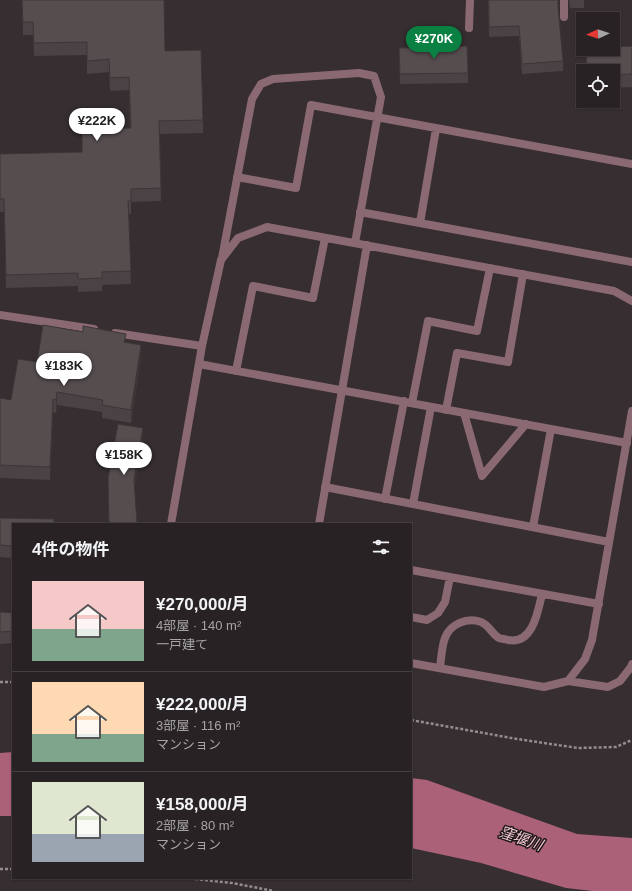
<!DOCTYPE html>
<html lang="ja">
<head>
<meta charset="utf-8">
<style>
	body { margin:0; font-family:Arial,"Noto Sans JP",sans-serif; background:#342f31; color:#f1f3f6; height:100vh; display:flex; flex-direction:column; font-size:15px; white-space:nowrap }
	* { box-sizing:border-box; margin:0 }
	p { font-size:13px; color:#a5a4a6 }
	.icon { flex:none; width:22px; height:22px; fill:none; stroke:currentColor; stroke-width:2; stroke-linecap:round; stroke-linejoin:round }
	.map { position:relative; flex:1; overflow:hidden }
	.sheet { position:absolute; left:12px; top:523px; width:400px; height:356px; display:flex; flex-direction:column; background:#282224; border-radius:0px; box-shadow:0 1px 3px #0004,0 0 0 1px #443f41 }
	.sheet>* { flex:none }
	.needle { width:26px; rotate:266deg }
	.controls { position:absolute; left:576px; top:12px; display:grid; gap:8px }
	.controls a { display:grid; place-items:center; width:44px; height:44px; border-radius:0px; background:#282224; box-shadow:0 1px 3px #0004,0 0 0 1px #443f41; font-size:20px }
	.price { position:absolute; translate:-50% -34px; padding:0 9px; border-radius:14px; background:#fff; color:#222; font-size:13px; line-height:26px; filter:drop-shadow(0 1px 2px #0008) }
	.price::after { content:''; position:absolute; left:50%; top:24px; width:12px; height:9px; margin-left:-6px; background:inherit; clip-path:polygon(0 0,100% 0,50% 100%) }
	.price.active { background:#0b8043; color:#fff }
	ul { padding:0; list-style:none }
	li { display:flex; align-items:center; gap:12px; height:100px; padding:0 20px }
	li+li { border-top:1px solid #443f41 }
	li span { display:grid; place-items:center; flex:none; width:112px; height:80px; border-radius:0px; color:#555 }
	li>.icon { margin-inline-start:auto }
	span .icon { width:48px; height:48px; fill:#fffc; stroke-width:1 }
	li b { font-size:17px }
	h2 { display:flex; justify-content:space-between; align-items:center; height:48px; padding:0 20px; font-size:17px }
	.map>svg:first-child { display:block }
</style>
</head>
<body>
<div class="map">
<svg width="632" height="891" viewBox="0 0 632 891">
	<rect width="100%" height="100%" fill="#362e30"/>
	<path fill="#ab6178" d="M13,752V816H0V753Z
		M411,778L427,780L577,834L632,838V891H593L566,888L481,863L411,848Z"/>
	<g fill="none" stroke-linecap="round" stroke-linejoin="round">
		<path stroke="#948d8f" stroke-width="2.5" stroke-dasharray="3 2" stroke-linecap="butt" d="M0,682H13
			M411,720L517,739L578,748L616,747L632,740
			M0,869H13
			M185,878L232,883L274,891"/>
		<path stroke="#8b6973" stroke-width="8" d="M237,177L296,188L311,105L632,164
			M360,212L632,262
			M420,223L436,129
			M222,258L252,99L261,84L273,79L359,73L374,76L381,97L355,243
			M0,315L94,329
			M115,333L202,346
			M199,364L627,443
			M236,371L253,286L313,298L325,238
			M412,403L428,321L477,331L490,268
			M446,410L457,353L508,362L523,274
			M464,413L482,476L526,424
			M325,487L609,542
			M385,499L404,401
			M413,504L431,407
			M171,524L202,346L221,260L238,238L267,227L614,291L632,301
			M319,524L367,245
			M533,527L551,429
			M411,570L599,604
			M411,617L427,620L438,613L445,602L450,577
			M411,663L544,687L568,681L585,659L592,640L632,411
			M440,668C441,659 442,645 445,638C450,624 467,617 481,622C489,625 492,634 499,638C501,639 506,639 508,640C533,645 538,611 542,594
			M568,681L608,687L620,681L631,667L632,664"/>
		<path stroke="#8b6973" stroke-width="8" d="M564,17V0
			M469,28L470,0"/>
	</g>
	<path fill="#4a4244" d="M22,0L165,51L203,120V133L160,134L161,201L131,202V214H129L131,284L102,285V291L78,292V286L6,288L4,212H0V154L82,152L130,128L129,90L110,91L109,72L87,74V55L34,56L33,35H23Z
		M488,0L558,7L563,61V71L522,74L519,36L489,37Z
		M569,0H584V8H570Z
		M632,46V87L613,88V71H587L586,49Z
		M399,48L468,73V83L400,84Z
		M126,342L141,358L131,423L102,418V412L57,405L56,413L53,412L50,480L0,478V398L11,400L37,362Z
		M0,518L13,524V558L0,557Z
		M0,612L13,613V643L0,644Z"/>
	<path fill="#3c3637" d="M141,345V358L131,423V410Z
		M57,392V405L56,413V400Z
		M53,399V412L50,480V467Z
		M143,428V440L134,491V479Z"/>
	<path fill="#564d4f" stroke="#3c3637" d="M22,0H164L165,51L201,50L203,120L159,121L161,188L131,189V201H128L131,271L102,272V278L78,279V273L6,275L4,199H0V154L82,152V130L131,128L129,77L110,78L109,59L87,61V42L34,43L33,22H23Z
		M489,0H558V7L563,61L522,64L519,26L489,27Z
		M467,46L468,73L400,74L399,48Z
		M632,46V74L613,75V71H587L586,49H613V47Z
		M43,325L83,332V326L126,334L124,342L141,345L131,410L102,405L103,400L57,392L56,400L53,399L50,467L0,465V398L11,400L18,359L37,362Z
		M118,424L143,428L134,479L137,524H109L108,478Z
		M0,518L54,519V524H13V546L0,545Z
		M0,612L13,613V631L0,632Z"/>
	<g text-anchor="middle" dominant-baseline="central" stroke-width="3" stroke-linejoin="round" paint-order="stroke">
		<g font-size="15" font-style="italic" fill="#f6cad5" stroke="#1b1718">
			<text transform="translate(521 838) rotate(19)">窪堰川</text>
		</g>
	</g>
</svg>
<div class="controls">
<a><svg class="needle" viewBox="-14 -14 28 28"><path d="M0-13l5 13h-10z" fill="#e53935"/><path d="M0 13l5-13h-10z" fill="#a5a4a6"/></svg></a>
<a><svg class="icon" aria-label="locate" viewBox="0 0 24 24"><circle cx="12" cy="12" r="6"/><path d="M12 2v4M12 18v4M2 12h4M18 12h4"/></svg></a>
</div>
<b class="price active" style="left:434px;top:60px">¥270K</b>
<b class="price" style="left:97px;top:142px">¥222K</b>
<b class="price" style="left:64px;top:387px">¥183K</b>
<b class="price" style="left:124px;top:476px">¥158K</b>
<section class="sheet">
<h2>4件の物件<svg class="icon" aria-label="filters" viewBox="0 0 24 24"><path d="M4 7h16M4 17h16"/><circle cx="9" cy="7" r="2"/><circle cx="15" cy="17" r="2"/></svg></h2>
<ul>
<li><span style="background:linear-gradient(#f6c9c9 60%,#7fa58c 0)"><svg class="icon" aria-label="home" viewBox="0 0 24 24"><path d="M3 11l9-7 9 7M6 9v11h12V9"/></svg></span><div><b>¥270,000/月</b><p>4部屋 · 140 m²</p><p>一戸建て</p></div></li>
<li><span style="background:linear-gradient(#ffd9b3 65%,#7fa58c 0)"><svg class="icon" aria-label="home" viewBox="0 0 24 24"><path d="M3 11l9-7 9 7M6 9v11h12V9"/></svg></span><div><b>¥222,000/月</b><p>3部屋 · 116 m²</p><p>マンション</p></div></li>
<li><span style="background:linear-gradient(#dfe7d0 65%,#9aa5b1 0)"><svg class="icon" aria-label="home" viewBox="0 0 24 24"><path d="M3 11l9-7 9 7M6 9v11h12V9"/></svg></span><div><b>¥158,000/月</b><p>2部屋 · 80 m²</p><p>マンション</p></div></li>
</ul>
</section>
</div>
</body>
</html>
